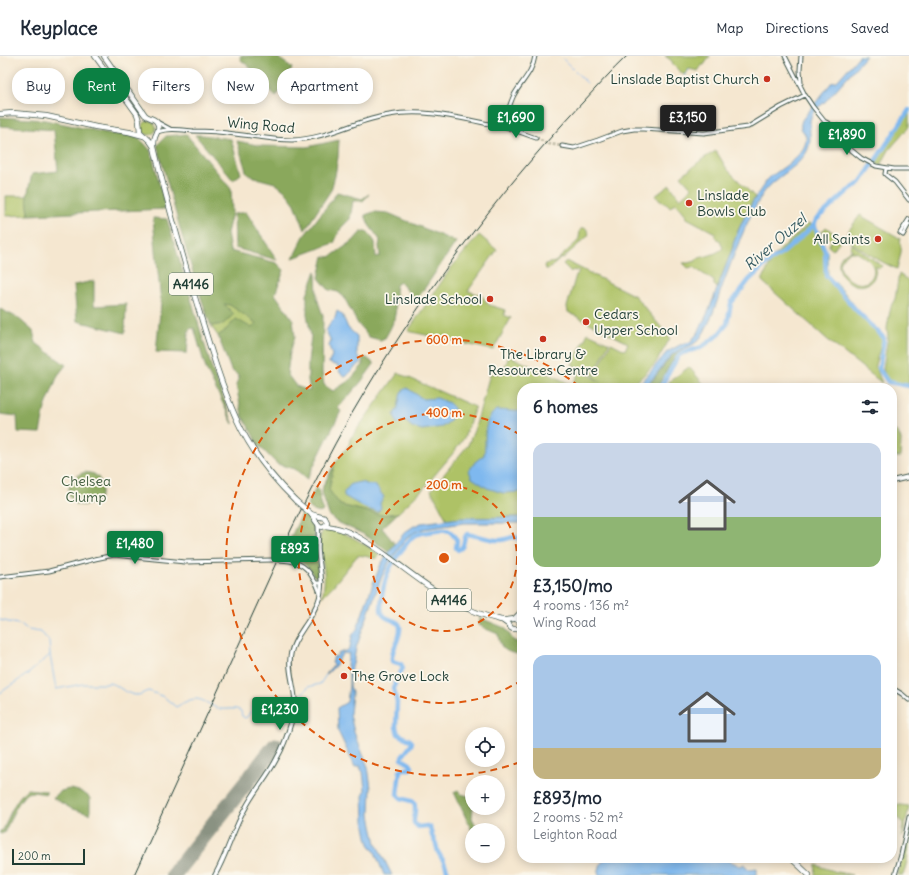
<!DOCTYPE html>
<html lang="en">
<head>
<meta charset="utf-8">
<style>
	body { margin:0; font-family:Delius,sans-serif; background:#f6f6f7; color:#1f2937; height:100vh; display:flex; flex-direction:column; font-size:15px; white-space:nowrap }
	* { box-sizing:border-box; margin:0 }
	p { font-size:13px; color:#747a83 }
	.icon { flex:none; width:22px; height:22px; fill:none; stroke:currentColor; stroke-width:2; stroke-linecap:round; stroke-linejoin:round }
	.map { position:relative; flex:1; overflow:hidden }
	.sheet { position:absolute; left:517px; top:327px; width:380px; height:480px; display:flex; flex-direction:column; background:#fff; border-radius:16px; box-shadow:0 2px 10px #0003 }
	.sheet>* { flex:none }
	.banner { position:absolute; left:12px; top:12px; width:380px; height:36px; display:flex; gap:8px }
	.fabs { position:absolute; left:465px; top:671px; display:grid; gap:8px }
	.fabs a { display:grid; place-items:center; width:40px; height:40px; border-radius:50%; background:#fff; box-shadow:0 2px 10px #0003; font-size:20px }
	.scale { position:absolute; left:12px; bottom:10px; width:73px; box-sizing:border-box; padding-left:4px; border:2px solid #1f3d34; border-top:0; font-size:11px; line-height:14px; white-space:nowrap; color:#1f3d34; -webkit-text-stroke:3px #fbf7ec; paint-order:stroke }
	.price { position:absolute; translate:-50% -34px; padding:0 9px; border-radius:4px; background:#0b8043; color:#fff; font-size:13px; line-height:26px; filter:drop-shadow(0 1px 2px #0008) }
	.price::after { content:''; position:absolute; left:50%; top:24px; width:12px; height:9px; margin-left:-6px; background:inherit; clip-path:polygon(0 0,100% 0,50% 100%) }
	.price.selected { background:#222; color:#fff }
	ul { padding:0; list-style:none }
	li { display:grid; align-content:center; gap:8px; height:212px; padding:0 16px }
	li span { display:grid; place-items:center; height:124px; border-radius:12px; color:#555 }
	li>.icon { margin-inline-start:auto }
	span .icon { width:72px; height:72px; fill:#fffc; stroke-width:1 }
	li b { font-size:17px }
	h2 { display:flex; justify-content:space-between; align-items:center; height:48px; padding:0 16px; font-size:17px }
	.pill { padding:0 14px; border-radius:16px; background:#fff; box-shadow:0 2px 10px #0003; font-size:14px; line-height:36px }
	.pill.selected { background:#0b8043; color:#fff }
	header { display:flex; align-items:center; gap:24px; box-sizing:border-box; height:56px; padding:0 20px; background:#fff; border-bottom:1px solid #e0e1e3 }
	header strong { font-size:19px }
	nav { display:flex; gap:22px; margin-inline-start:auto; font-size:14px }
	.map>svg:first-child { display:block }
</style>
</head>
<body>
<header>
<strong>Keyplace</strong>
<nav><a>Map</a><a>Directions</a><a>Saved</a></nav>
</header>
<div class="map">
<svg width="909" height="819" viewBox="0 0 909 819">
	<rect width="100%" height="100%" fill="#fbf7ec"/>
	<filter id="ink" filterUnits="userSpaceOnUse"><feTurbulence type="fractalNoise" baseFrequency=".025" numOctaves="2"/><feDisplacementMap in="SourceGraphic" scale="8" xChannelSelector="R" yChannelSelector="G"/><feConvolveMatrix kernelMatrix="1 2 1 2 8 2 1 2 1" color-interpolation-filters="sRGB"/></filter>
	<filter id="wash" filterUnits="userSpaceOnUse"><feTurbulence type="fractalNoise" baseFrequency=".012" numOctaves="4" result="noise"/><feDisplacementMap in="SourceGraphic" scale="16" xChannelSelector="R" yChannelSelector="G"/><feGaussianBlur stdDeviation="0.9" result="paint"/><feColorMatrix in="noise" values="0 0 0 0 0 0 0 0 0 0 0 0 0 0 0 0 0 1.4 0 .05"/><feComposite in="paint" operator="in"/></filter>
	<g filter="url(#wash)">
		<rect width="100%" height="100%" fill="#f5e7d0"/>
		<path fill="#aec266" stroke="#66804d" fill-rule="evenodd" d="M665,0H710L704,9H702L698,15L689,13L684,19L673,9L672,5Z
			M909,55V71L889,94L881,109L874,107Z
			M142 72a7 7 0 1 1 14 0a7 7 0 1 1-14 0Z
			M716,95L727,113L755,141L738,174L733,191L717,232L714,229V225L693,211L688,212L683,207H689L696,205V203C705,200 716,199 723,192L720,185L715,181V177L685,161L687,160L676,147L670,151L655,140L670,129L680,143L691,133L692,132L681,120L704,102Z
			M6,140H27L29,159L6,160Z
			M860,159L901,183C899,189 902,191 901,196C900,202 898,208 897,213C878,205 861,193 844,181Z
			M808,168L816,169L827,196L828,219L844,236L857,253L884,280L875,309L882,327L829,285L762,225L773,201Z
			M826,171L836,179L835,180L841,183L833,194L828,190L832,184L822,176Z
			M582,172C587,172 590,175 588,180L562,203L561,202L548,214L545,212L544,210L545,208L555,206L577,186L579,182L580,174Z
			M479,179L497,194L468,235L481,239L489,249L505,254L504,259L511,262L493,294L408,275L451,212Z
			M852,188L882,210L879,212L876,210C876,217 875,223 869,227C849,240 822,202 853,194L850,192ZM850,196H856C864,201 877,207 873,219C863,243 822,210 850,196Z
			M566,205L635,240L670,282L668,286L655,308L630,332H586L574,326L580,315L601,326L594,321L611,287L625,294L628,287L568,256L567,251L576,219L579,217L577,214L575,215L573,214L571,216L563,208Z
			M899,218L909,225V328L890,325L885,320L883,313L888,280L887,272L889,260L891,250L895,243Z
			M223,248L230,249L256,267L252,273L236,263L226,274L218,280L211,270L223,268L234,258Z
			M588,277L609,287L593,320L572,309Z
			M509,300L579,332H522V461L470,462L447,464L431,434L468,389L475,372L490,318L498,317L502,319Z
			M689,311L707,332H666L670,325Z
			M398,317L475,351L464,382L454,396L423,433L398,457L381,459L340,449L329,434L334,409L349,389L350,383Z
			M892,374L898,376L901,384L900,401H892Z
			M326,472C346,476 363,487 379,498L377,502C370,503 364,498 357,500L333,530L322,541C324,532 325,524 324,515C323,502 313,482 326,472Z
			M892,748L909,750L903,780L901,781L903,769L902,768L903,767L892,757Z
			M909,772C909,789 909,802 903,819H898Z
			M816,809L837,816L852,819H815Z"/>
		<path fill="#8aa85b" stroke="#547248" d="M240,0H276L292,12L276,41C270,36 266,30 262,24C256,16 248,10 241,4Z
			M0,61L45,64L112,78L129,79L138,82L143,86L151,95L166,153L29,159L27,140L32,118L58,115L54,74L0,70Z
			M186,78L231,133L232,157L227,177L230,195L277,207L284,214L275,238L293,264L295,281L290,296L287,318L296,330L310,335L308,324V306L311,280L307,258V239L316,215L317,242L323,260L322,316L324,329L333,335L350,324L363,309L362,302H367L374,308L361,326L338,352L341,355L307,423L295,413L277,408L259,390L242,359L236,329L239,320L231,314L218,280L226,274L236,263L252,272L256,267L230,249L224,248L234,258L223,268L211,270C189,211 174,149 157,89L166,80L177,79Z
			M195,79H202L231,83L241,118L233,124Z
			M339,84L338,101L335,120L331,134L305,174L295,148L285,135L275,127L260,123L247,118L237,85L262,90L307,91Z
			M337,136L362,143L369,138L363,145H353L350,163L341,172L334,187L293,202L304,180L334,141Z
			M246,156L277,204L235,192L234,158Z
			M374,156L388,157L456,186L416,245L400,226L396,229L395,236L397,239C393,248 397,251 395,258C394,267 389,275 385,282L380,284L369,281L358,268L344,241L338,236L329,234L319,222L324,200L330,201L353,185L361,176H368L375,186L376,201L380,200L379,190L380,184L369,169L365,159Z
			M153,162L167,163L212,313L233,367V368L206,313L194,272L189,273L187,297L156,296L161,247Z
			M94,225V250L126,248L125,277L77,265L74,229Z
			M0,253L18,262L33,275L36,287L66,309L58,319L45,352L40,377L18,376L17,360L0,358Z
			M680,295L682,296L675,301L659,328L658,332H643L652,325L672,299Z
			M334,409L329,434L340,449L381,459L398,457L382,472L395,488L388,496L374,485L363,478L335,465L329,459L322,437L323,430Z
			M85,416C88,417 92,417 94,418C99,421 100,424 101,429C105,446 89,452 75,448L68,437C70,426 74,420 85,416Z
			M316,431L319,435L320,443L323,453L322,456C316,458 312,454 307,450Z
			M303,456L312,465L315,471L314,483L317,500L318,521L314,520L308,511L297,503L281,501Z
			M480,562L505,572L514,585L522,587V599C507,596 500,595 498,578L486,573L479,569Z
			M27,733L46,735V738L34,736L27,737C16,747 11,763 4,777L0,778V775L3,774C9,760 15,743 27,733Z
			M69,733C77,734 84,736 90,742V758L72,753L53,742L61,735Z
			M458,734L461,738L472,741V752H473L472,762L478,774H472V775L454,736Z"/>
		<path fill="#7eb8ef" stroke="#4e7a92" d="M859,0H866L824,47C820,50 816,52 813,57C805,71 816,84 804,100C793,115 773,122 762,139C746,165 733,201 722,231C716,248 711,266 701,281C694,291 683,291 673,298C669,301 665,307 661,312C656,319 650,326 644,332H634L642,326L667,296L680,289L690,286L698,277L709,254L733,191V188C742,164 752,144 768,123L769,122C780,113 808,98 806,81C804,73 798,75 802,64L832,26L836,25L838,24Z
			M337,255L342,258L348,272L357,280V298L361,307L354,312L346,321L340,317L338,310L329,307L332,299L329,290L331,285L326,275L331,266L335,262Z
			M407,332L423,343L437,342L449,347L454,352V357L450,365L442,371L422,374L412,371L405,365L397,368L394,359L398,351L401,336Z
			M496,354C505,354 514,356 522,355V436L503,437L487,432L472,422L469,415L475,406L484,399C487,382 481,367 496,354Z
			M360,426L370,429H375L384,441L380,447L381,452L378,456L367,453L344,440V436L351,428Z
			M522,461V467H464L423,473L415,476L407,481L389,506L382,520L375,539L356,592L353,608L350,615V630L352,637L350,658L354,676L368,711L371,732L370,758L372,770L376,787L392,819H384L375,796L369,788L367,781L364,765L363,740L365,734L363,716L360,712L362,711L361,710L355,711L338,675L337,652L347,646L349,630V615L347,609L349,597L346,598L345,597L342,598L335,610L326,619L329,614L334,609L332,607L334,600L336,601L339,597L348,594L350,591L352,580L357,573L372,530L381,508L395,488L405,476L414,470L421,467L460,462Z
			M606,802H709L713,805L720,802L732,806L740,810L745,808L748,813L757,812V819H598L601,807Z"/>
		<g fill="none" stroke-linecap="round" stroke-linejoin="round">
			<path stroke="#7eb8ef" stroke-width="1" d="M563,3L587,27
				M684,20L689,14
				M0,564L22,569L28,574L41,576L49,585L50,599L56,633L83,628H106L109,627C119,629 126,639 137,639C142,639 145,635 149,635L164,641L176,651C184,647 188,643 197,643C205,644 212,651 220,653C227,654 236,651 241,655L242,660L245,662L247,661L254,650H259L268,654C279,634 276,646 293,642
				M0,637L29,617L50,599
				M296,641L302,638L308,631L320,628L326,619"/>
			<path stroke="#7eb8ef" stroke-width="4.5" d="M814,169L825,195L826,219L856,254L884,282L879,313L888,326L909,330
				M660,332L679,299L683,297L702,291L718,279L727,268L731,247L749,224L766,208L784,196L814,169L816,164L848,135L860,127L898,71L909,54
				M449,819L444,806L438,796L436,788L432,780L430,771L427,770L418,771L414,767C413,760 417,754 414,746L401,742L397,738L400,715L402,713H410L412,711L410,708L402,703V701L411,689L412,686L410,684L398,678L396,671L397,646L395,639L394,633L395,626L403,612L401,608L392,605C390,595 401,583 400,572C400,561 381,567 381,552C382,536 385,518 394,505C397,500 401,495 405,490C408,486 410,482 415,479C421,476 429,476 436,475C447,473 450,473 456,483L457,485L456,492L458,494C466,491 462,483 467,478L495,484H502L513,481L522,483"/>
			<path stroke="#8a9282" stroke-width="16" d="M173,819L275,690"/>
		</g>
	</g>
	<g filter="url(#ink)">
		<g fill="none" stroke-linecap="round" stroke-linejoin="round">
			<path stroke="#cac5b1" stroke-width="3" stroke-dasharray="3 1.5" stroke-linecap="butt" d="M536,82L549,88L562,90
				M272,504H280"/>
			<defs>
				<path id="tertiary" d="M785,0L805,39L813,51L829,71L850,93L861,102L876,110L894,113H909
					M801,0L800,14L801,27
					M157,66L170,73
					M826,66L831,69L837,70
					M503,70C507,60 509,49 514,39C521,26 533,16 535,0
					M157,76C169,72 181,74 193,75C207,75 222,76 235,78C254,80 273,84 292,84C327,83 356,64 389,59C425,52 463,63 499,70H503L536,82
					M562,90L574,92L598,84L622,75L634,73H643L704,77L748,71L781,51L805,39
					M886,112L885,118L886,119L895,126L909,144
					M903,179L900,177L909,163
					M903,179L909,168
					M280,504C292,505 301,506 309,516C311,519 313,523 316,527H320L322,526
					M0,521L49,515L95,503L114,499L185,506L272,504
					M316,527L320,537
					M892,632L902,638L909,644
					M895,819L901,799L909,761"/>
				<path id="secondary" d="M215,819C227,798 233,774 245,753C254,735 268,720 277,702C285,689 289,674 293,660C300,639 286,618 291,597C293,586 300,577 306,568C311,561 314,554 318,546C325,528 319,511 318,493C318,484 319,477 318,468"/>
				<path id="primary" d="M892,425L909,421
					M514,563L519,558L522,554"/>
				<path id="trunk" d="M95,0L137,58L139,65L140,76L150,85L154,91C165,139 179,187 193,235C206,277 218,321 236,362C250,393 271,421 296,445
					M104,0L145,59C148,62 153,62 156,65C161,71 157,76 155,81C154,84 154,88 154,91
					M0,58L13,57L46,60L96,71L129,76L144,80
					M309,456C314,460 316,469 322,471L326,469L327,466L325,462L317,460L311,458
					M325,470C348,471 372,489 390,502C410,517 429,532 450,544C466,553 484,560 501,564C507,565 514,562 516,563C519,564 520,568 522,570
					M502,564L509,569L511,572L513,573H522
					M791,802L809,819"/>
			</defs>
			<use href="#tertiary" stroke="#3f564b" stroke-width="5"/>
			<use href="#secondary" stroke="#3f564b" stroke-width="5.5"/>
			<use href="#primary" stroke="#3f564b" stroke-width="6"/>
			<use href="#trunk" stroke="#3f564b" stroke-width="6"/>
			<use href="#tertiary" stroke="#fff" stroke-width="3"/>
			<use href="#secondary" stroke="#fff" stroke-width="3.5"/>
			<use href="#primary" stroke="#fff" stroke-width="4"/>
			<use href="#trunk" stroke="#fff" stroke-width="4.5"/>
			<path stroke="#1f3d34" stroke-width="1" d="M134,819L291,474C310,435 330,396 351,359C417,246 494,141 583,46C597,31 611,15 627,0"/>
			<defs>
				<path id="trunk-bridge" d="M296,445L309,456"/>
			</defs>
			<use href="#trunk-bridge" stroke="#3f564b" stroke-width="6" stroke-linecap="butt"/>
			<use href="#trunk-bridge" stroke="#fff" stroke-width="4.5"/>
		</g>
	</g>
	<g fill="none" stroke="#de580e" stroke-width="2" stroke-dasharray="7 5">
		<circle cx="444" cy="502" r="73"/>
		<path d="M522 624A145 145 0 1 1 522 380"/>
		<path d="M520 706A218 218 0 1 1 580 331"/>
	</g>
	<g fill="#c8321e" stroke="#fbf7ec" stroke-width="1.5">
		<circle cx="767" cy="23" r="4"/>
		<circle cx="689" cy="147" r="4"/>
		<circle cx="878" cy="183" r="4"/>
		<circle cx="490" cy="243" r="4"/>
		<circle cx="586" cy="266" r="4"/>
		<circle cx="543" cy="283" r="4"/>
		<circle cx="344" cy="620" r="4"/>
	</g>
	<g text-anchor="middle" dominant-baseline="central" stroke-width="3.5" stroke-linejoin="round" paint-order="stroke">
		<g fill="#fbf7ec" stroke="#61756b" stroke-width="1">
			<rect x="169" y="217" width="44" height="22" rx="3"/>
			<rect x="427" y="533" width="44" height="22" rx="3"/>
		</g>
		<g font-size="13" font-weight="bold" fill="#1f3d34">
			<text x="191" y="228">A4146</text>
			<text x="449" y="544">A4146</text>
		</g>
		<g font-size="14" fill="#1f3d34" stroke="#fbf7ec" text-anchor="end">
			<text x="759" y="23">Linslade Baptist Church</text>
			<text x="697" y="139" text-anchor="start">Linslade<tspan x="697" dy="16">Bowls Club</tspan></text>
			<text x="870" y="183">All Saints</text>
			<text x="482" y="243">Linslade School</text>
			<text x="594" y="258" text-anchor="start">Cedars<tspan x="594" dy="16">Upper School</tspan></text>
			<text x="543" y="298" text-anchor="middle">The Library &amp;<tspan x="543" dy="16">Resources Centre</tspan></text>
			<text x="352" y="620" text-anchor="start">The Grove Lock</text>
		</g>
		<g font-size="14" fill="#1f3d34" stroke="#fbf7ec">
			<text transform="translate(261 69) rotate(5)">Wing Road</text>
		</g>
		<g font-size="14" fill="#435e40" stroke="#fbf7ec">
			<text x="86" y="425">Chelsea<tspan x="86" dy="16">Clump</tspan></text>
		</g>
		<g font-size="15" font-style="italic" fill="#375c63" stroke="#fbf7ec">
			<text transform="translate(775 186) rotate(-41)">River Ouzel</text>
		</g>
	</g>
	<circle cx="444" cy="502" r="6" fill="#de580e" stroke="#fbf7ec" stroke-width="2"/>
	<g font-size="12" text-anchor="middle" font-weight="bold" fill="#de580e" stroke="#fbf7ec" stroke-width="3.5" stroke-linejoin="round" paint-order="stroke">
		<text x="444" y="288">600 m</text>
		<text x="444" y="361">400 m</text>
		<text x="444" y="433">200 m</text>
	</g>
</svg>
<div class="fabs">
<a><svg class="icon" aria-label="locate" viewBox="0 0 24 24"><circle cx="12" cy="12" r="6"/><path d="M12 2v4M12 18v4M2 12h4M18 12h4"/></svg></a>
<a>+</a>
<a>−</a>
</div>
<div class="scale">200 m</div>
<b class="price" style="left:516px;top:83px">£1,690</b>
<b class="price selected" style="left:688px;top:83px">£3,150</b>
<b class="price" style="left:847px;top:100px">£1,890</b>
<b class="price" style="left:135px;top:509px">£1,480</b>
<b class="price" style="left:295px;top:514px">£893</b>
<b class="price" style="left:280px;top:675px">£1,230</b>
<div class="banner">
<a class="pill">Buy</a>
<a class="pill selected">Rent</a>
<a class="pill">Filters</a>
<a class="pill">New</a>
<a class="pill">Apartment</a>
</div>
<section class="sheet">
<h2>6 homes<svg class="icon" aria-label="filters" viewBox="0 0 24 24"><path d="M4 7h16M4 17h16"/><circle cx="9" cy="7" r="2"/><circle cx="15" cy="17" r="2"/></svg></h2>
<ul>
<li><span style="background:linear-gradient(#c9d6e8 60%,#8fb573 0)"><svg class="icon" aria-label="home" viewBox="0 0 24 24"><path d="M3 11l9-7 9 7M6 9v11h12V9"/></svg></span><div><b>£3,150/mo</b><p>4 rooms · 136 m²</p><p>Wing Road</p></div></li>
<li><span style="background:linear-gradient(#a9c7e8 75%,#c2b280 0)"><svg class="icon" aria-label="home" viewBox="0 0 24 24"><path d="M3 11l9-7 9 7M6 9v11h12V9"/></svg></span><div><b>£893/mo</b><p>2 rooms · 52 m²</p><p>Leighton Road</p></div></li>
</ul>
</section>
</div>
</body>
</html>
